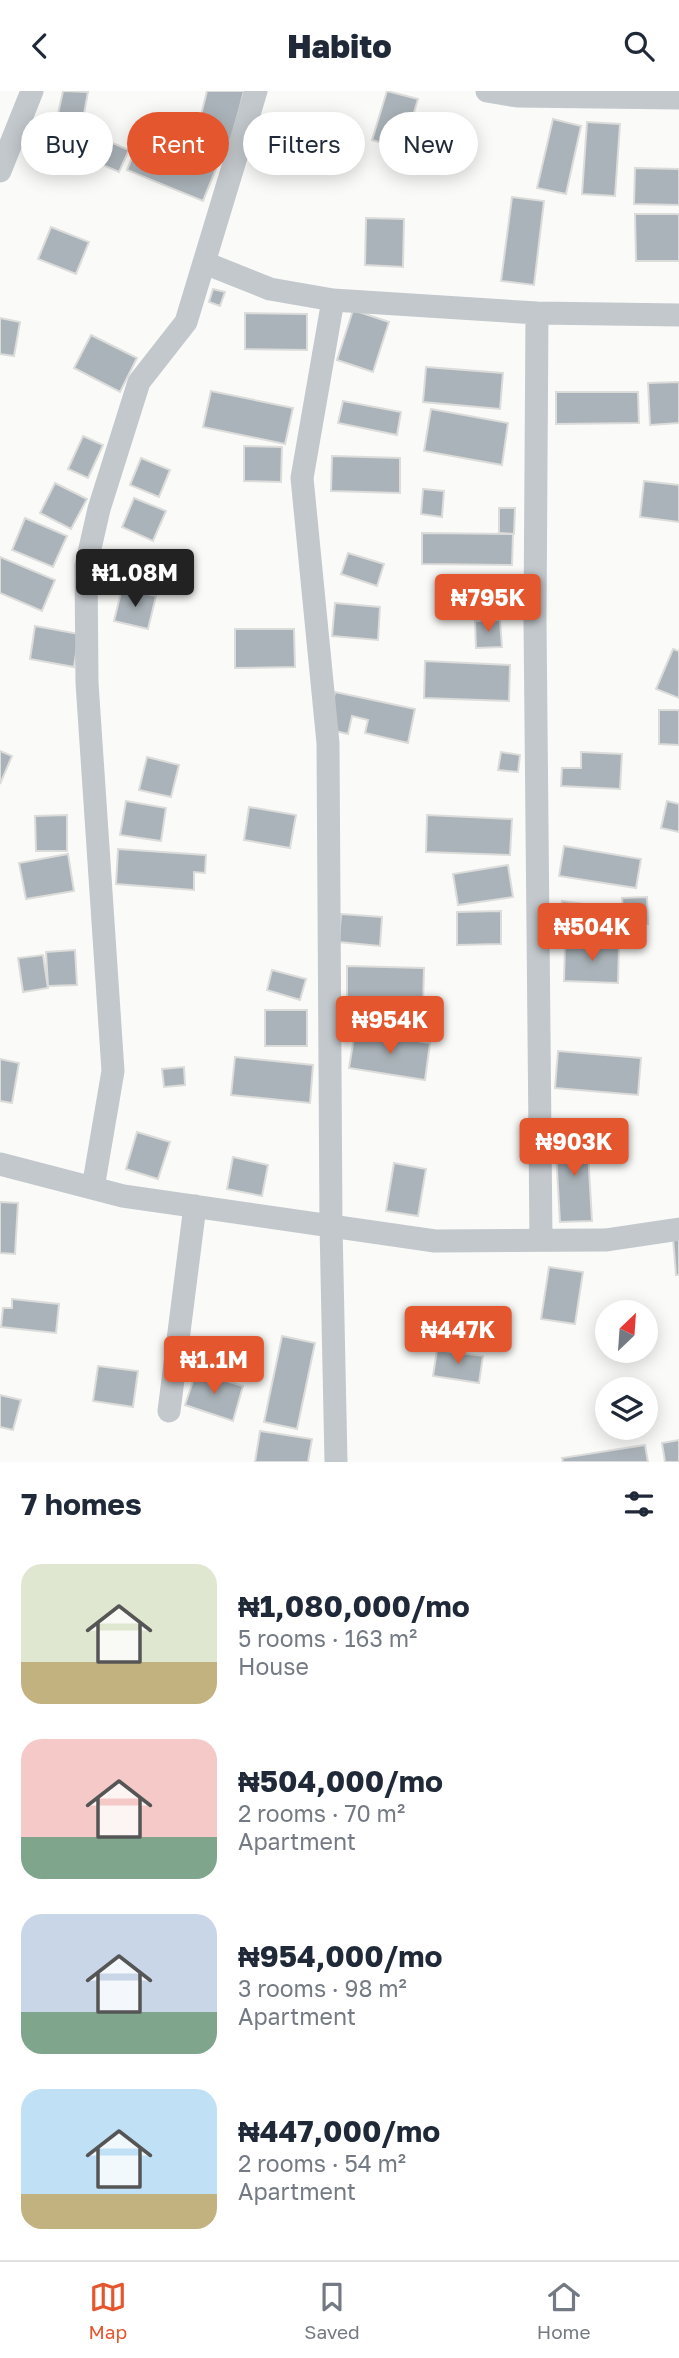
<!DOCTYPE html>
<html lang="en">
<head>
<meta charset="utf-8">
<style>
	body { margin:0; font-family:"Golos Text",sans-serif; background:#f6f6f7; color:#1f2937; height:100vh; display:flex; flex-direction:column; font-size:26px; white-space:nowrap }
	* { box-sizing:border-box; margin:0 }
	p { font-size:23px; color:#747a83 }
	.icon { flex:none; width:38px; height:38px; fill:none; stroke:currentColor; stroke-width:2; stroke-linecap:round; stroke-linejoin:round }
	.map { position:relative; height:1371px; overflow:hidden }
	.sheet { display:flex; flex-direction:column; background:#fff; flex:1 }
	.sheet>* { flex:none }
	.top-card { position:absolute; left:21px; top:21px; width:637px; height:63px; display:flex; gap:14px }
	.needle { width:46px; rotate:25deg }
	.buttons { position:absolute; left:595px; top:1209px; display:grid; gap:14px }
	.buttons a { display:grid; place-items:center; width:63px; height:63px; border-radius:50%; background:#fff; box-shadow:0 4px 18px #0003; font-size:35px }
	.price { position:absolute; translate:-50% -60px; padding:0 16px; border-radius:7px; background:#e4572e; color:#fff; font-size:23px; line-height:46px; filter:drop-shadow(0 2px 4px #0008) }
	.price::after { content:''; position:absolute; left:50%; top:42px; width:21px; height:16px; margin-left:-10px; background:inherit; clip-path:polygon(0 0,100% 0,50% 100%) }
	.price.on { background:#222; color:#fff }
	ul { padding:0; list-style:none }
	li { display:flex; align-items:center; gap:21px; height:175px; padding:0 21px }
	li span { display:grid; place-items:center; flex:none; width:196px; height:140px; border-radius:21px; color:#555 }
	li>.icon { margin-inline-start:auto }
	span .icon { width:84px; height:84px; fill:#fffc; stroke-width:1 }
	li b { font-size:30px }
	h2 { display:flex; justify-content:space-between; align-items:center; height:84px; padding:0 21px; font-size:30px }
	.tag { padding:0 24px; border-radius:32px; background:#fff; box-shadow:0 4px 18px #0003; font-size:24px; line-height:63px }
	.tag.on { background:#e4572e; color:#fff }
	header { display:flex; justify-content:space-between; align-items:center; height:91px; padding:0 21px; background:#fff; font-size:32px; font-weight:800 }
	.dock { display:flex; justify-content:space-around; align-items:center; height:98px; border-top:2px solid #e0e1e3; background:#fff; font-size:19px; color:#747a83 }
	.dock a { display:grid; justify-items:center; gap:4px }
	.dock .on { color:#e4572e }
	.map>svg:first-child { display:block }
</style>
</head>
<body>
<header><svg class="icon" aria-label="back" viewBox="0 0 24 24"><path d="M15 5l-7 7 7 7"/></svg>Habito<svg class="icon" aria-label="search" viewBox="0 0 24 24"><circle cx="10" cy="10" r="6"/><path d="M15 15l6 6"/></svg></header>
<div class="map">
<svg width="679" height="1371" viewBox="0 0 679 1371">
	<rect width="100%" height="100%" fill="#fafaf8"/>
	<path fill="#aab3b9" stroke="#dcdcda" stroke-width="2" d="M63,0L88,1L83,28L58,23Z
		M207,0H244L227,66L193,56Z
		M387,0L418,8L403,58L372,49Z
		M553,28L581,35L566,103L537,97Z
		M587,31L620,33L615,105L582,103Z
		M101,47L129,59L119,81L91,69Z
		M140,47L216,78L203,110L127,79Z
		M635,77L679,78V114L634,113Z
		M512,106L544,110L534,194L501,190Z
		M635,123H679V170H636Z
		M366,127L404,128L403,176L365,174Z
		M51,136L89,151L76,183L38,168Z
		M213,198L225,201L220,215L209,211Z
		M353,219L389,231L373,281L337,269Z
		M245,222L307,223V259L245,258Z
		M0,227L20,231L14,265L0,263Z
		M91,244L137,267L120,301L74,277Z
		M426,276L503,282L500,318L423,311Z
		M679,291V332L650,334L648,292Z
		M211,300L293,317L285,353L203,336Z
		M556,301H638L639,332L556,333Z
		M343,310L401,321L397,344L338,332Z
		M431,318L508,332L502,374L424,360Z
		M83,345L103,354L88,387L68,378Z
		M244,355L282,356L281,391L244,390Z
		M332,365L400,367V402L331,400Z
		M141,367L170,379L159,406L130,394Z
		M644,390L679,394V431L640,426Z
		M55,392L87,408L71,438L40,422Z
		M423,398L444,400L442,426L421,423Z
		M134,407L166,420L153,450L122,436Z
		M499,417H515L514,443L499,442Z
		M25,427L67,445L53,476L12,459Z
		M422,442L513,443L512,474L422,473Z
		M348,462L384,473L377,495L341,483Z
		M0,466L55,489L42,520L0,502Z
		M122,497L156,505L148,538L114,530Z
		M335,512L380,516L378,549L332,545Z
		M500,529L502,556L476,557L475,530Z
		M35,535L79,543L74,576L30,568Z
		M235,538H294L295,576L235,577Z
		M673,558L679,560V607L656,598Z
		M425,570L510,574L509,610L424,607Z
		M335,601L415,618L408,652L365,642L368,629L352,625L348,643L327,638Z
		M659,619H679V654L659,653Z
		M0,660L12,665L0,693Z
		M501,661L520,664L518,681L498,679Z
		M581,661L622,663L620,698L561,695L562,677H581Z
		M147,666L179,674L171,706L139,699Z
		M126,710L166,717L161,750L120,744Z
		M667,710L679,713V741L661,737Z
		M249,716L296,724L290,757L244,749Z
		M67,724V760H36L35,725Z
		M427,724L512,728L510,764L426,761Z
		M564,755L641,768L636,797L559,785Z
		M118,758L206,764L205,782L194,781V799L116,793Z
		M68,763L74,800L26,808L19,772Z
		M508,774L513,806L458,814L453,783Z
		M647,806L648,833H638L637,817L623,818L622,807Z
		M562,810L607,816L604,837L577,834L579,821L561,819Z
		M501,820V853L457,854V821Z
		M341,823L382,826L380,855L339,851Z
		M565,853L619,855L618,892L564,890Z
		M75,859L77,894L48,895L46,861Z
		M43,864L48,897L23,901L18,867Z
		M347,875L424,877L423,915L347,914Z
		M272,879L306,888L300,909L267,899Z
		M265,919H307V955H265Z
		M355,940L430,952L425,989L349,977Z
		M558,960L641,967L638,1004L555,997Z
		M235,966L313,974L310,1012L231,1004Z
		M0,968L19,972L12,1012L0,1010Z
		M184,976L185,994L164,996L162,978Z
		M137,1041L170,1051L158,1088L126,1078Z
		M587,1043L592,1130L560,1131L555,1044Z
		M233,1066L268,1074L262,1105L227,1098Z
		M394,1072L426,1078L418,1125L386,1120Z
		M0,1111L18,1112L15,1163L0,1162Z
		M679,1146V1184H676L673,1147Z
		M549,1176L583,1181L575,1233L541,1228Z
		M12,1208L59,1213L56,1242L1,1236L3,1217H12Z
		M282,1245L315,1252L297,1338L264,1331Z
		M437,1259L483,1265L479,1292L433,1285Z
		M98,1275L138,1280L133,1316L93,1310Z
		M196,1281L243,1295L233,1330L185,1314Z
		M0,1304L21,1309L13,1339L0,1336Z
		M260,1340L312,1348L308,1371H255Z
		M679,1349V1371H665L662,1352Z
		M645,1354L648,1371H563L562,1367Z"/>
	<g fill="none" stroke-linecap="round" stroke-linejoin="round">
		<path stroke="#c3c8cc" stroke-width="23" d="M487,0L517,5L679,7
			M0,80L32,0
			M205,172L270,198L333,209L537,222L679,224
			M333,209L302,387L328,652L331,1135L336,1371
			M537,222L535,528L541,1149
			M0,1073L123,1105L435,1150L605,1149L679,1138
			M93,1097L113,980L87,592L86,475L99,418L139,291L186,231L256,0
			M169,1320L195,1115"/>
	</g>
</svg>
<div class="buttons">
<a><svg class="needle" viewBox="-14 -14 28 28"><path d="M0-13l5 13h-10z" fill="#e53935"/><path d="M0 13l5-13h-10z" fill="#747a83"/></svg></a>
<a><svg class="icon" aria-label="layers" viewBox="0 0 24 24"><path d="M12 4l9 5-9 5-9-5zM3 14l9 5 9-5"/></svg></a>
</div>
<b class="price on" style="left:135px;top:518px">₦1.08M</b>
<b class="price" style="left:488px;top:543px">₦795K</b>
<b class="price" style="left:592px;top:872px">₦504K</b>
<b class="price" style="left:390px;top:965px">₦954K</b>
<b class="price" style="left:574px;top:1087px">₦903K</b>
<b class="price" style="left:458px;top:1275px">₦447K</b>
<b class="price" style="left:214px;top:1305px">₦1.1M</b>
<div class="top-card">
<a class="tag">Buy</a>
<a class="tag on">Rent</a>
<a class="tag">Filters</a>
<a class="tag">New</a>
</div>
</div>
<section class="sheet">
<h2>7 homes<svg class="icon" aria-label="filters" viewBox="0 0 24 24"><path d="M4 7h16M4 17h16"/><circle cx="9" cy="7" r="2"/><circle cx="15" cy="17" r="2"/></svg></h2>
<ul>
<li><span style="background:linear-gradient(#dfe7d0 70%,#c2b280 0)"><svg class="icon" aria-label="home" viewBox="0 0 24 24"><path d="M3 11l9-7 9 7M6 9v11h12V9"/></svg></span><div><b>₦1,080,000/mo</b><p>5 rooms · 163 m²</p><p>House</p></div></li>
<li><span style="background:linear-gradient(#f6c9c9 70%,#7fa58c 0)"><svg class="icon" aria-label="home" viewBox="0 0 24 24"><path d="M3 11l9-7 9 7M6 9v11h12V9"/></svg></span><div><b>₦504,000/mo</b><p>2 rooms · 70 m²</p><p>Apartment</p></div></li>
<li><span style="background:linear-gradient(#c9d6e8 70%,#7fa58c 0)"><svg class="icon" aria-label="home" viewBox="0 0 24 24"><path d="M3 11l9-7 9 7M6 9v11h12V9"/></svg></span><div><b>₦954,000/mo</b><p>3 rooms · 98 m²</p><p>Apartment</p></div></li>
<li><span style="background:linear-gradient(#bfe0f5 75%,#c2b280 0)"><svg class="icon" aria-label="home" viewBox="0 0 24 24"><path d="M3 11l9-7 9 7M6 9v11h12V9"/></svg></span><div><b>₦447,000/mo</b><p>2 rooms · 54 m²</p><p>Apartment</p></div></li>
</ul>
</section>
<nav class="dock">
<a class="on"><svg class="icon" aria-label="map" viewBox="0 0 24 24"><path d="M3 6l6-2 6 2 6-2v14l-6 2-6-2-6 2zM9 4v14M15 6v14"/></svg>Map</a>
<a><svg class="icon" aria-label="saved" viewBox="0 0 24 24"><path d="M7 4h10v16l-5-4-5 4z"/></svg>Saved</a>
<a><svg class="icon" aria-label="home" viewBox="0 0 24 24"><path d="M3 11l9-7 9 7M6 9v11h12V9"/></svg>Home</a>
</nav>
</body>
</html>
